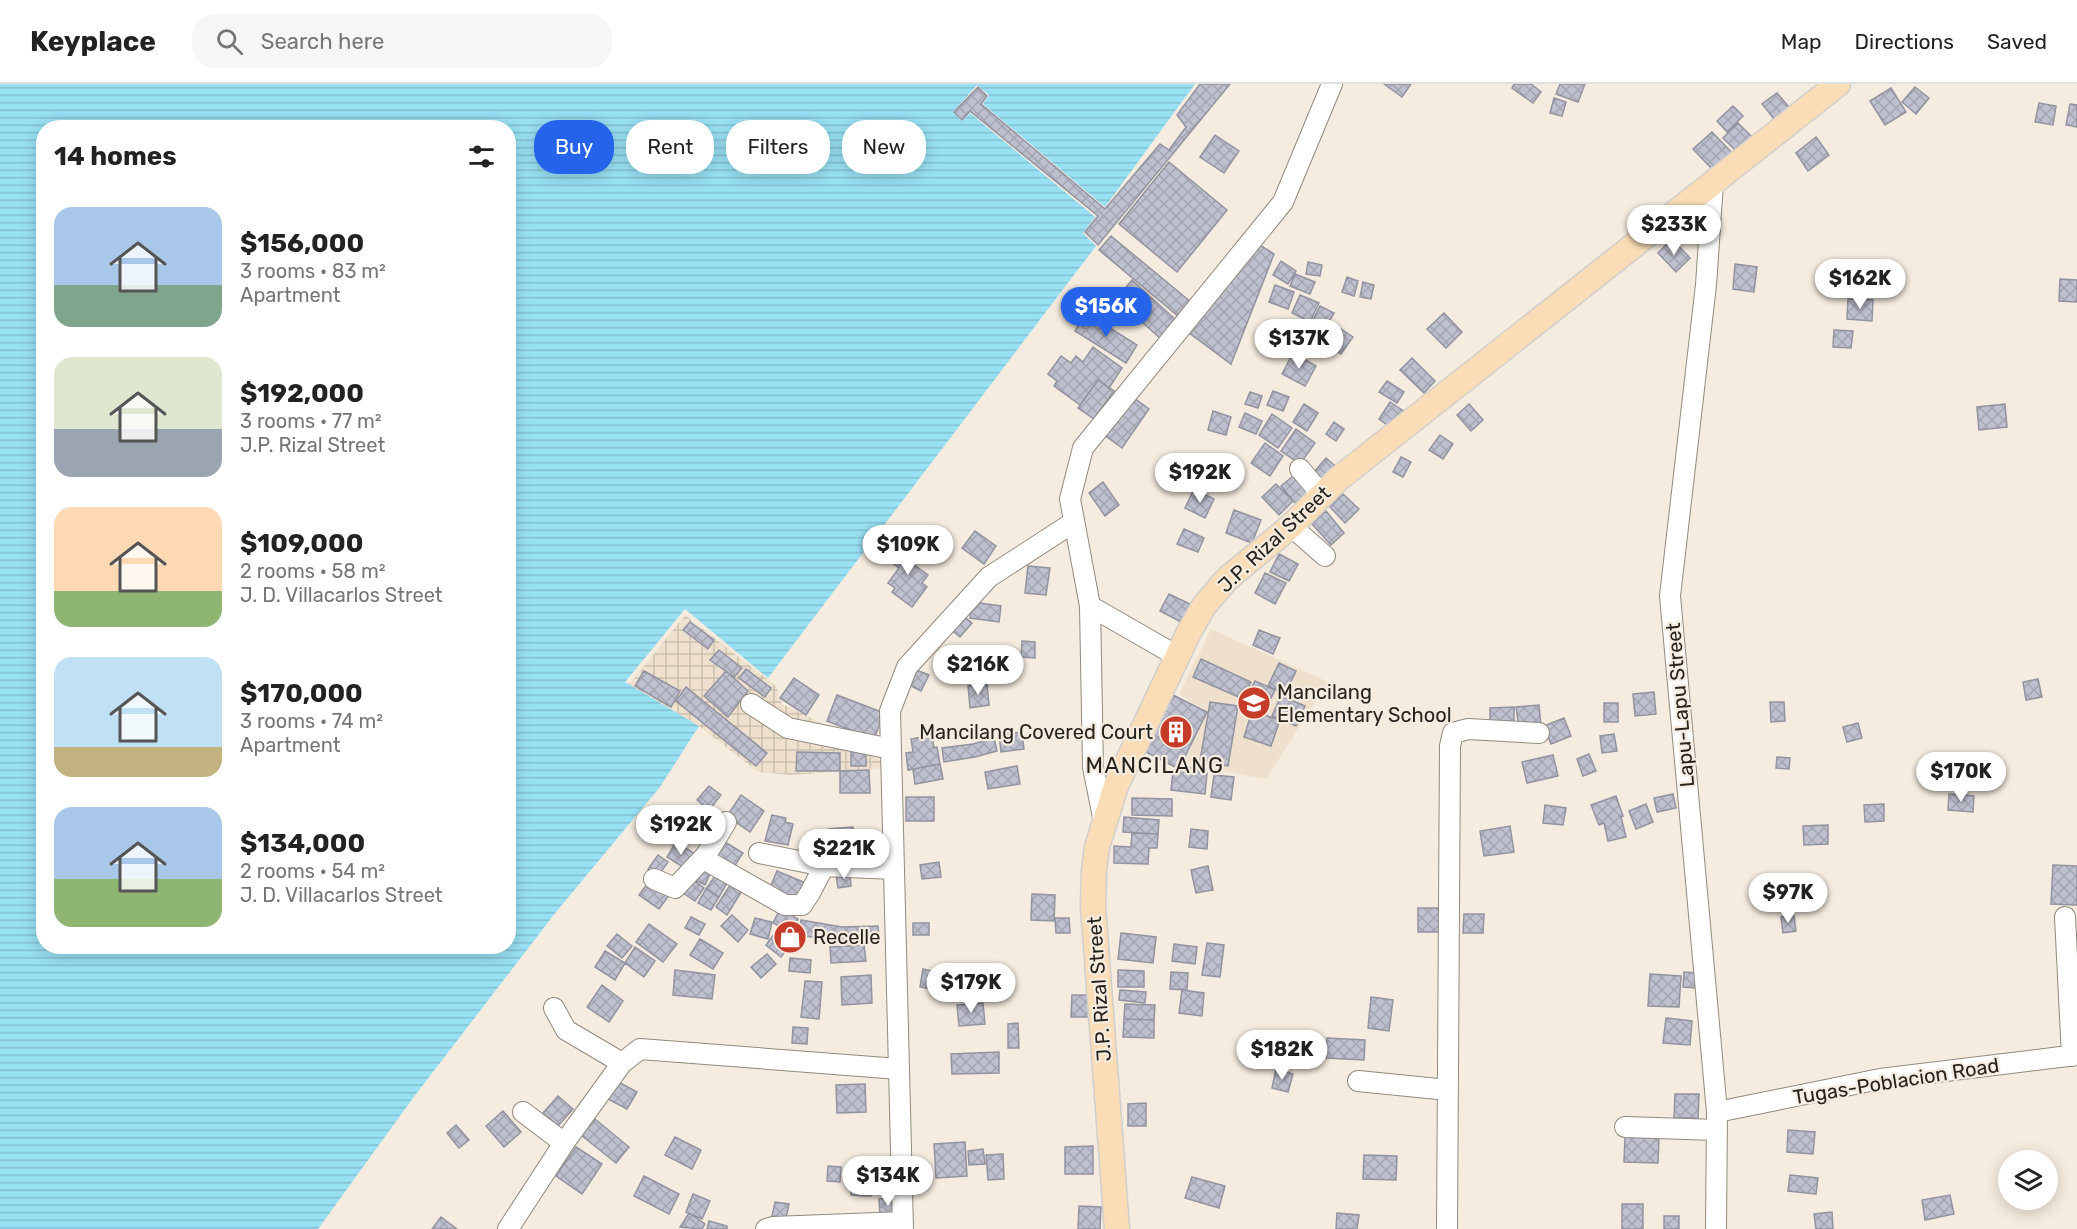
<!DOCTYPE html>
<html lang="en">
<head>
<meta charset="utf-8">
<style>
	body { margin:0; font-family:Rubik,sans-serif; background:#f6f6f6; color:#222; height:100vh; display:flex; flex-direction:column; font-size:22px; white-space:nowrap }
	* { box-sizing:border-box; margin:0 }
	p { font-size:20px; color:#767676 }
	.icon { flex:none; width:33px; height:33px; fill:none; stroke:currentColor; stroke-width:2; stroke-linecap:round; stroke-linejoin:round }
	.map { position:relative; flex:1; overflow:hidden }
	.drawer { position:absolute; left:36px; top:36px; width:480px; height:834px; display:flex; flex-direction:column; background:#fff; border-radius:24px; box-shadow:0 3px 15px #0003 }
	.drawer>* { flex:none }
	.banner { position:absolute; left:534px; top:36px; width:570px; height:54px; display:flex; gap:12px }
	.fabs { position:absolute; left:1998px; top:1066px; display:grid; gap:12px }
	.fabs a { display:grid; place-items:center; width:60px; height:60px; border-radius:50%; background:#fff; box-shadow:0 3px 15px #0003; font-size:30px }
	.price { position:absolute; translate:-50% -51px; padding:0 14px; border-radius:21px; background:#fff; color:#222; font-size:20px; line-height:39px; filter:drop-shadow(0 2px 3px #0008) }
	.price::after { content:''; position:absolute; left:50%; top:36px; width:18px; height:14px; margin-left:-9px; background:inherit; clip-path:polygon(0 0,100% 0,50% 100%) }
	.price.active { background:#2563eb; color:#fff }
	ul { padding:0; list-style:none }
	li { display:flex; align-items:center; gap:18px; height:150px; padding:0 18px }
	li span { display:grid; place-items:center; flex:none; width:168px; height:120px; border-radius:18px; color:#555 }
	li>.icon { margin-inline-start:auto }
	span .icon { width:72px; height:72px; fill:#fffc; stroke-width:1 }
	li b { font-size:26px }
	h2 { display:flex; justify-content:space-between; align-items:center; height:72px; padding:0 18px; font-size:26px }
	.chip { padding:0 21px; border-radius:24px; background:#fff; box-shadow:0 3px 15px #0003; font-size:21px; line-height:54px }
	.chip.active { background:#2563eb; color:#fff }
	header { display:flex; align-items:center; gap:36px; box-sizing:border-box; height:84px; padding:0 30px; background:#fff; border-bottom:2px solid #e0e0e0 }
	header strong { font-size:28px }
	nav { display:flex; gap:33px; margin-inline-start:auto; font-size:21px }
	.search { width:420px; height:54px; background:#f6f6f6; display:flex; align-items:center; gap:15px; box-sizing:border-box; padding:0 21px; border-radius:24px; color:#767676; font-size:22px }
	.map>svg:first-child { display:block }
</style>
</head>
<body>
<header>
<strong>Keyplace</strong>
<div class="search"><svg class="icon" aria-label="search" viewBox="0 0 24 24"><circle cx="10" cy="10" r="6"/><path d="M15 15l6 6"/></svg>Search here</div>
<nav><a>Map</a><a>Directions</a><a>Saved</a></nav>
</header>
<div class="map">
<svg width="2077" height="1145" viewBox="0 0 2077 1145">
	<defs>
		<pattern id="industrial-grid" width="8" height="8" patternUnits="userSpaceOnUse" patternTransform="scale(1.5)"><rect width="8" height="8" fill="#eee0cc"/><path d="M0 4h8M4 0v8" fill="none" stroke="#ccc0af"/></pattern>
		<pattern id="water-rules" width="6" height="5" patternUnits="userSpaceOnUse" patternTransform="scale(1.5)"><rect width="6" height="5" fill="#98e0f4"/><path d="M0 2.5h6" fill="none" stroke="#83c0d1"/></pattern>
		<pattern id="building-cross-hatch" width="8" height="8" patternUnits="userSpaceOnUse" patternTransform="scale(1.5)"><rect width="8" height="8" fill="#bfc0cf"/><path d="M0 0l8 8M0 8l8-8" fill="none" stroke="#a4a5b1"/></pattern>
	</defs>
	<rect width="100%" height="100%" fill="#f5ebde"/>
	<path fill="#eee0cc" d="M1211,545L1328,598L1266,695L1184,680L1208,628L1179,610Z"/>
	<path fill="url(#industrial-grid)" d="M685,531L776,602L782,620L882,668V684L791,691L758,688L699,642L629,601Z"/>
	<path fill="url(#water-rules)" fill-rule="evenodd" d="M0,0H1195L1105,123L983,20L989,11L977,1L953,28L962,37L970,29L1095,133L1083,149L1096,162L768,594L685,525L625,598L699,642L660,703L556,828L413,1014L318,1145H0ZM44,44H508V862H44Z"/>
	<path fill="url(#building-cross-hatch)" stroke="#9293a1" stroke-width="1.5" d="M1200,0H1230L1098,161L1085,148L1098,132L970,27L962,36L954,28L978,3L987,12L981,20L1105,125L1160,60L1169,66L1186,43L1177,31Z
		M1384,0H1411L1402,13Z
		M1514,0H1531L1541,8L1533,19L1512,4Z
		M1560,0H1585L1578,18L1556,10Z
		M1915,3L1929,14L1916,30L1902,18Z
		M1891,4L1906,28L1885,41L1870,17Z
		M1777,9L1793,28L1778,40L1762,20Z
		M1554,14L1566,18L1562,32L1550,29Z
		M2039,19L2056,22L2053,41L2035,38Z
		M2070,20L2077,21V43L2066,41Z
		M1733,22L1743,32L1727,48L1717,37Z
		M1738,39L1757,58L1741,72L1723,54Z
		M1712,48L1733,70L1714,87L1693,65Z
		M1215,51L1239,67L1224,89L1200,73Z
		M1816,53L1829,71L1808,87L1796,69Z
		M1169,78L1227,126L1177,188L1119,140Z
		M1111,152L1191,218L1179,233L1099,166Z
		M1672,155L1690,174L1676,188L1658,169Z
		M1258,160L1274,170L1231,280L1188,248Z
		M1281,177L1296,187L1288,200L1273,191Z
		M1308,178L1322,181L1320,192L1306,190Z
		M1735,180L1757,183L1754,208L1733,205Z
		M1295,190L1315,198L1310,210L1290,202Z
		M1347,193L1358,197L1354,212L1342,208Z
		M2060,195L2077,196V218L2059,217Z
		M1132,196L1177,237L1161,255L1116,215Z
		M1363,198L1374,201L1371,215L1360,213Z
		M1275,201L1294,208L1288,225L1269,218Z
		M1300,211L1319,219L1310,238L1292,229Z
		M1848,215L1873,216L1872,237L1847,235Z
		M1320,222L1334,229L1323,248L1310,242Z
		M1086,229L1137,261L1126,279L1075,247Z
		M1444,229L1462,248L1446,264L1427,245Z
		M1269,236L1285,244L1277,258L1262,250Z
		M1303,245L1317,253L1307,269L1293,262Z
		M1341,245L1353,253L1341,270L1330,262Z
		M1834,246L1853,247L1851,264L1833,263Z
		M1093,263L1122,284L1109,304L1098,296L1080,321L1054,302L1057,297L1048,290L1061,272L1071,279L1076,272L1083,278Z
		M1293,269L1316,282L1305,302L1282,290Z
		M1412,274L1435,297L1424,309L1400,286Z
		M1098,296L1114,307L1094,335L1078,324Z
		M1387,297L1404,308L1397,319L1379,308Z
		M1273,307L1289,313L1283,327L1267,321Z
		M1250,308L1262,312L1258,324L1245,320Z
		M1130,311L1149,325L1122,364L1103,350Z
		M1390,318L1405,328L1393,345L1379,335Z
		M1304,320L1318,329L1307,347L1293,338Z
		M1469,320L1483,336L1471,347L1457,331Z
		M2005,320L2007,343L1979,346L1977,323Z
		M1213,327L1231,333L1226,351L1208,346Z
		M1245,329L1262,337L1256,350L1239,343Z
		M1272,330L1292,344L1278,364L1259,351Z
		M1334,338L1344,345L1336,357L1326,350Z
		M1296,345L1315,359L1300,380L1281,367Z
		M1440,351L1453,360L1443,375L1429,366Z
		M1265,359L1283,372L1270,392L1251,379Z
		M1401,373L1411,378L1403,393L1393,388Z
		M1223,374L1238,387L1224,403L1210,389Z
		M1326,374L1340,386L1327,400L1314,388Z
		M1298,388L1312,405L1295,419L1281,402Z
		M1103,398L1119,421L1105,432L1089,409Z
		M1276,400L1293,417L1279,431L1262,413Z
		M1194,405L1214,415L1205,434L1185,424Z
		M1343,410L1359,425L1345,439L1330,423Z
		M1234,426L1261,436L1252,459L1226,449Z
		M1326,427L1344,449L1331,461L1312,440Z
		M1184,445L1204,454L1198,468L1177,460Z
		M975,447L996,462L984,480L962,464Z
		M905,459L920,471L913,480L928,491L922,499L927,503L912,523L892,508L895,504L888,499L899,484L891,478Z
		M1279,470L1298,480L1289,497L1270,488Z
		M1028,482L1050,484L1046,511L1025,509Z
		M1265,489L1286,499L1275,520L1255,509Z
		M1169,510L1190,520L1181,538L1160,527Z
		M972,518L1001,522L999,538L970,534Z
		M961,530L972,539L960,553L949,544Z
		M690,538L714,556L708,565L683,546Z
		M1259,546L1280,554L1273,570L1253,561Z
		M1022,557L1035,558V574L1021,573Z
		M719,566L742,584L734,593L710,576Z
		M1201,575L1251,598L1243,615L1193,593Z
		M1279,579L1296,587L1285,610L1268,602Z
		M746,585L771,604L765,613L739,594Z
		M916,586L929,591L921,607L909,601Z
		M644,587L680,607L671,623L635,602Z
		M726,587L748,607L728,633L704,612Z
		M794,594L819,611L806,631L780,614Z
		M2038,595L2042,613L2026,616L2023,598Z
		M1255,597L1275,606L1264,628L1245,618Z
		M987,600L989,621L970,624L968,602Z
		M686,603L767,669L756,682L676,617Z
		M1654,608L1656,630L1635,632L1633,610Z
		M837,611L884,629L874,655L827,637Z
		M1173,611L1207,628L1179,685L1144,667Z
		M1281,612L1305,622L1296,642L1272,632Z
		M1210,618L1238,622L1228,682L1200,677Z
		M1770,618H1784L1785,637L1771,638Z
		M1604,619H1618V638H1604Z
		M1539,621L1541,642L1519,645L1516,623Z
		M1514,623V640L1490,641V624Z
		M1252,627L1280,636L1271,662L1244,653Z
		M1564,634L1571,652L1551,660L1544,642Z
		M1858,639L1862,654L1847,658L1843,643Z
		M1022,648L1024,665L1001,668L999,651Z
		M1614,650L1617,667L1602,669L1600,652Z
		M932,651L934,664L937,663L940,680L908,686L906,669L913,668L911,655Z
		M994,654L997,667L975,673L944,678L942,664L973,660Z
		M797,668L840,669V687H796Z
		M851,668H866V682H851Z
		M1589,670L1596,687L1583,692L1577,675Z
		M1553,671L1558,692L1527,699L1522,678Z
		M1777,673L1790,674L1789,685L1776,684Z
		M940,680L943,695L915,700L913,685Z
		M1017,682L1020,700L988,705L985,688Z
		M1181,683L1199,684V689H1207L1205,710L1171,706L1173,686L1181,687Z
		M869,686L870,709H840V687Z
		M1214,691L1234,693L1231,716L1211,713Z
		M709,702L721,711L709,726L697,716Z
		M1673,710L1676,724L1657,728L1654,714Z
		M1949,710L1974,712L1973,728L1948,726Z
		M741,711L764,727L750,748L727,732Z
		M1616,712L1623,732L1621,733L1626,753L1608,757L1604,739L1599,741L1591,721Z
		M906,713H934V737H906Z
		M1132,714L1172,715V732L1132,731Z
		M1646,720L1653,738L1636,745L1629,727Z
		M1884,720V737L1865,738L1864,721Z
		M1545,721L1566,724L1563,741L1543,739Z
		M694,729L713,744L700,760L681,745Z
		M772,731L786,734L785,738L793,740L788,761L765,757Z
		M1124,733L1159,736L1158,750L1123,748Z
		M1828,741V760L1804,761L1803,742Z
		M1510,742L1514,768L1484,772L1480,747Z
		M853,743L855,771L830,772L828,745Z
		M1191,745L1208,747L1207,765L1189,763Z
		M1132,749L1158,750L1157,764H1149L1148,780L1114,779V762L1131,763Z
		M720,755L743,769L734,783L712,769Z
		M676,758L695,770L686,785L667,773Z
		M658,771L668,778L658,792L648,785Z
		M939,778L941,793L922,795L920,781Z
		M2053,781L2077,782V821L2051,820Z
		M1208,782L1213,806L1196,809L1191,786Z
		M699,783L711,788L705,801L693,795Z
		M777,787L808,800L800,819L769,806Z
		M850,789L851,802L838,804L836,791Z
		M715,792L727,799L719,813L706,805Z
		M689,793L704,804L695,817L680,807Z
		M734,795L745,802L727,831L716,823Z
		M650,796L670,810L659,825L639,811Z
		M706,805L719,813L711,826L698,819Z
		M1032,810L1055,811L1054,837L1031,836Z
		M1418,824H1445V848H1418Z
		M780,825L798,835L791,848L773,839Z
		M1464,830H1484L1483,849H1463Z
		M732,831L748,846L738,858L721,842Z
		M1794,832L1796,847L1783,849L1781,833Z
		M691,833L705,840L699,851L685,844Z
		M755,834L772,838L768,855L750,850Z
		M1055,834H1069L1070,849H1056Z
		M801,836L842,843L878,842L879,855L840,857L799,851Z
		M913,839H929V851H913Z
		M649,840L677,860L663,878L636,858Z
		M776,847L792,859L781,873L766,861Z
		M1121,849L1156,853L1153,879L1118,875Z
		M617,850L632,862L622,874L607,862Z
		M700,855L723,869L713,885L690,871Z
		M1207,859L1224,861L1220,893L1202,891Z
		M1174,860L1197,863L1195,880L1172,877Z
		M864,861L866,877L831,879L830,863Z
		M635,863L655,877L644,893L625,879Z
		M605,867L625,879L615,896L595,883Z
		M767,870L776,880L761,894L751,883Z
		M790,874L811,876L810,889L789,887Z
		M923,885L940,889L937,906L920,903Z
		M675,886L715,891L712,915L673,911Z
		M1118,886L1144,887V903H1118Z
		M1171,888L1188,889L1187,906L1170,905Z
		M1684,888L1697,889L1696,904L1683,903Z
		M1650,890L1681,892L1679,923L1648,922Z
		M871,891L872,919L842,921L841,893Z
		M805,897L822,898L819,935L801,933Z
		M602,901L623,917L609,938L587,923Z
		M1120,906L1146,908L1145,919L1119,916Z
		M1182,906L1204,909L1202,932L1179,929Z
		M1072,911H1095V933H1071Z
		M1371,913L1393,916L1389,947L1368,944Z
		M983,919L985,940L959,942L957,921Z
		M1125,920L1155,921L1154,936L1124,935Z
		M1666,934L1692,937L1690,961L1663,959Z
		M1124,935L1154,936V954L1123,953Z
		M1018,939L1019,964H1008V940Z
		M793,943L808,944L807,960L792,959Z
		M1327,954L1365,956L1364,976L1326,974Z
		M999,968V989L952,990L951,970Z
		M1276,985L1293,990L1288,1008L1272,1004Z
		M613,995L637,1008L627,1025L604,1013Z
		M865,1000L866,1028L837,1029L836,1001Z
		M1675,1010H1699L1698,1034H1674Z
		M558,1012L573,1025L558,1042L543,1029Z
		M1146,1019V1042H1128V1020Z
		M503,1027L521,1048L504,1063L486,1042Z
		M595,1035L629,1063L616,1079L581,1051Z
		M456,1041L469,1056L459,1064L447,1049Z
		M1788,1046L1815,1048L1813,1070L1787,1068Z
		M1625,1052L1659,1053L1658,1079L1624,1078Z
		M675,1053L701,1066L692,1085L665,1071Z
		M965,1058L967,1092L936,1094L934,1060Z
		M1093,1062V1090H1065V1063Z
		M576,1063L602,1080L582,1110L556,1092Z
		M983,1065L985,1080L969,1081L968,1067Z
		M1003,1070L1004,1095L988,1096L986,1071Z
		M1364,1071L1397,1072L1396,1096L1363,1095Z
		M828,1082L841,1083L840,1098L827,1097Z
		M852,1082L873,1083L871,1112L851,1111Z
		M1790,1091L1818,1094L1816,1110L1788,1107Z
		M644,1092L679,1110L669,1130L634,1112Z
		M1192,1093L1225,1102L1219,1124L1185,1114Z
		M693,1110L710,1117L702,1135L686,1128Z
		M1950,1111L1954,1130L1925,1136L1922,1116Z
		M896,1114L897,1131L880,1132L879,1115Z
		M775,1118L789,1120L786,1134L772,1132Z
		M1622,1120H1643V1145H1622Z
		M1079,1122L1101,1123L1100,1145H1078Z
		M1832,1128L1833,1145H1816L1814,1130Z
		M689,1129L705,1140L702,1145L680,1143Z
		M1337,1129L1359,1131L1357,1145H1336Z
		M1664,1132H1679V1145H1664Z
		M441,1133L457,1145H432Z
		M709,1137L727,1142V1145H707Z"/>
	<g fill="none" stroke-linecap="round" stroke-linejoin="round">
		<defs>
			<path id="minor" d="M1713,99L1706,201L1670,512L1717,1028L1716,1145
				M1300,385L1322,411
				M1291,442L1325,472
				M1090,522L1177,572
				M751,620L788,644L891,665
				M726,738L706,771L709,778L785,821H802L810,809L824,782
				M1104,738L1093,683L1090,522L1070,415L1083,364L1283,118L1332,0
				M759,769L824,782L894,785
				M654,795L675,804L706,771
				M2065,833L2072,972
				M554,924L566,946L622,979
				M1358,997L1448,1006
				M523,1028L564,1059
				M1717,1028L1880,995L2077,971
				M1625,1043L1717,1046
				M508,1145L564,1059L622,979L640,965L899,985
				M766,1145L773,1143L903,1138
				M903,1145L890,627L907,583L989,493L1074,438
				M1447,1145L1450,662L1453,649L1468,645L1539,649"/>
			<path id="major" d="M1117,1145L1093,822L1094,787L1097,763L1116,702L1189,548L1204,522L1227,495L1291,442L1337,396L1838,0"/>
		</defs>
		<use href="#minor" stroke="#928a7d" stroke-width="22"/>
		<use href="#major" stroke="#cfcfce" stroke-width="27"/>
		<use href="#minor" stroke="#fff" stroke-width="20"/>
		<use href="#major" stroke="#faddb6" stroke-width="24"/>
	</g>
	<defs>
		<symbol id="school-disc" viewBox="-11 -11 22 22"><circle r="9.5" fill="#c73b29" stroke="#f5ebde"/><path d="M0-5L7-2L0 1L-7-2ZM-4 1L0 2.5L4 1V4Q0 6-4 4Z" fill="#fff"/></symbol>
		<symbol id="building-disc" viewBox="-11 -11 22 22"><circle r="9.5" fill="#c73b29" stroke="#f5ebde"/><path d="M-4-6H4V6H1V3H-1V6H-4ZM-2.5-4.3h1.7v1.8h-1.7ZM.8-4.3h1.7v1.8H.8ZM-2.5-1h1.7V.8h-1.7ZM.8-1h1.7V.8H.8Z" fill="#fff"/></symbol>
		<symbol id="shop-disc" viewBox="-11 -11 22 22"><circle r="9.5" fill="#c73b29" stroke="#f5ebde"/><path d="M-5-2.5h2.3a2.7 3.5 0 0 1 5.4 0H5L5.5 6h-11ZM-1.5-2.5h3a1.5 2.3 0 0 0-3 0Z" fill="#fff"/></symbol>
	</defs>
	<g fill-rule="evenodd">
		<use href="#school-disc" x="1235" y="600" width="38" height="38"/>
		<use href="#building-disc" x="1157" y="629" width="38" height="38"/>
		<use href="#shop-disc" x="771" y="834" width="38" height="38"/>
	</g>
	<g text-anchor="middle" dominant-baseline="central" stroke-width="4.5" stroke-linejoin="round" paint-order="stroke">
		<g font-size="20" fill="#26231e" stroke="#f5ebde">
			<text transform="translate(1274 455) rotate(-43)">J.P. Rizal Street</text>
			<text transform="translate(1680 621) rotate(-95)">Lapu-Lapu Street</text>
			<text transform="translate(1099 905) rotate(-94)">J.P. Rizal Street</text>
			<text transform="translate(1896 997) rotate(-9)">Tugas-Poblacion Road</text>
		</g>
		<g font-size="20" fill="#26231e" stroke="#f5ebde" text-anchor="start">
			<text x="1277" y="608">Mancilang<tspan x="1277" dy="23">Elementary School</tspan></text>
			<text x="1153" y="648" text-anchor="end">Mancilang Covered Court</text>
			<text x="813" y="853">Recelle</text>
		</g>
		<g font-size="22" letter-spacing="1.5" fill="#26231e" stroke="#f5ebde">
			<text x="1155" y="681">MANCILANG</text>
		</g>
	</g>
</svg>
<div class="fabs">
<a><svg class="icon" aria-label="layers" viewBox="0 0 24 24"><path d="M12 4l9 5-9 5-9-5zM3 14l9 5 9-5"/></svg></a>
</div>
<b class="price" style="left:1674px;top:172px">$233K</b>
<b class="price" style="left:1860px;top:226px">$162K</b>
<b class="price active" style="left:1106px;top:254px">$156K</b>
<b class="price" style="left:1299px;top:286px">$137K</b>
<b class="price" style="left:1200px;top:420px">$192K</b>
<b class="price" style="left:908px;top:492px">$109K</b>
<b class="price" style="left:978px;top:612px">$216K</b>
<b class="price" style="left:1961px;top:719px">$170K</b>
<b class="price" style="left:681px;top:772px">$192K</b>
<b class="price" style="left:844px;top:796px">$221K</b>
<b class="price" style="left:1788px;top:840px">$97K</b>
<b class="price" style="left:971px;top:930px">$179K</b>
<b class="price" style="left:1282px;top:997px">$182K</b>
<b class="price" style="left:888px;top:1123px">$134K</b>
<div class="banner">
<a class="chip active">Buy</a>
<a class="chip">Rent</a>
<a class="chip">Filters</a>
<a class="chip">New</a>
</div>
<section class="drawer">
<h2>14 homes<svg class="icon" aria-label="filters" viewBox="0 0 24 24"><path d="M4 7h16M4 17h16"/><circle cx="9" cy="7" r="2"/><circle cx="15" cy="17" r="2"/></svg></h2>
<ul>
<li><span style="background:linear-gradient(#a9c7e8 65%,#7fa58c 0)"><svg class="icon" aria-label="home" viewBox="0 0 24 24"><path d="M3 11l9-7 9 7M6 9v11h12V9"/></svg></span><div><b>$156,000</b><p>3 rooms · 83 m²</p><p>Apartment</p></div></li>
<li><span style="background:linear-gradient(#dfe7d0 60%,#9aa5b1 0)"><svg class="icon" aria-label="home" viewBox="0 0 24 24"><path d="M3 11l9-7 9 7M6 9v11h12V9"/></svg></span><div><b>$192,000</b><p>3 rooms · 77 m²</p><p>J.P. Rizal Street</p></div></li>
<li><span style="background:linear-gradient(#ffd9b3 70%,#8fb573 0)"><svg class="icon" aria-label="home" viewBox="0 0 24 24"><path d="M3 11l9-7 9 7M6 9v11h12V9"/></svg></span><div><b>$109,000</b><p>2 rooms · 58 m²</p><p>J. D. Villacarlos Street</p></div></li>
<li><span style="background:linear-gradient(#bfe0f5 75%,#c2b280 0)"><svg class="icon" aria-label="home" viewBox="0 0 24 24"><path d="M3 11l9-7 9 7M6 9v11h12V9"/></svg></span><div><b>$170,000</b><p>3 rooms · 74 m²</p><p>Apartment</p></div></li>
<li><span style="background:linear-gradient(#a9c7e8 60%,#8fb573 0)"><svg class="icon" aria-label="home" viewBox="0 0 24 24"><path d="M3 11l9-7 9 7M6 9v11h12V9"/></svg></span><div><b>$134,000</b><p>2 rooms · 54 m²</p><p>J. D. Villacarlos Street</p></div></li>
</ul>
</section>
</div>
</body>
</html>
